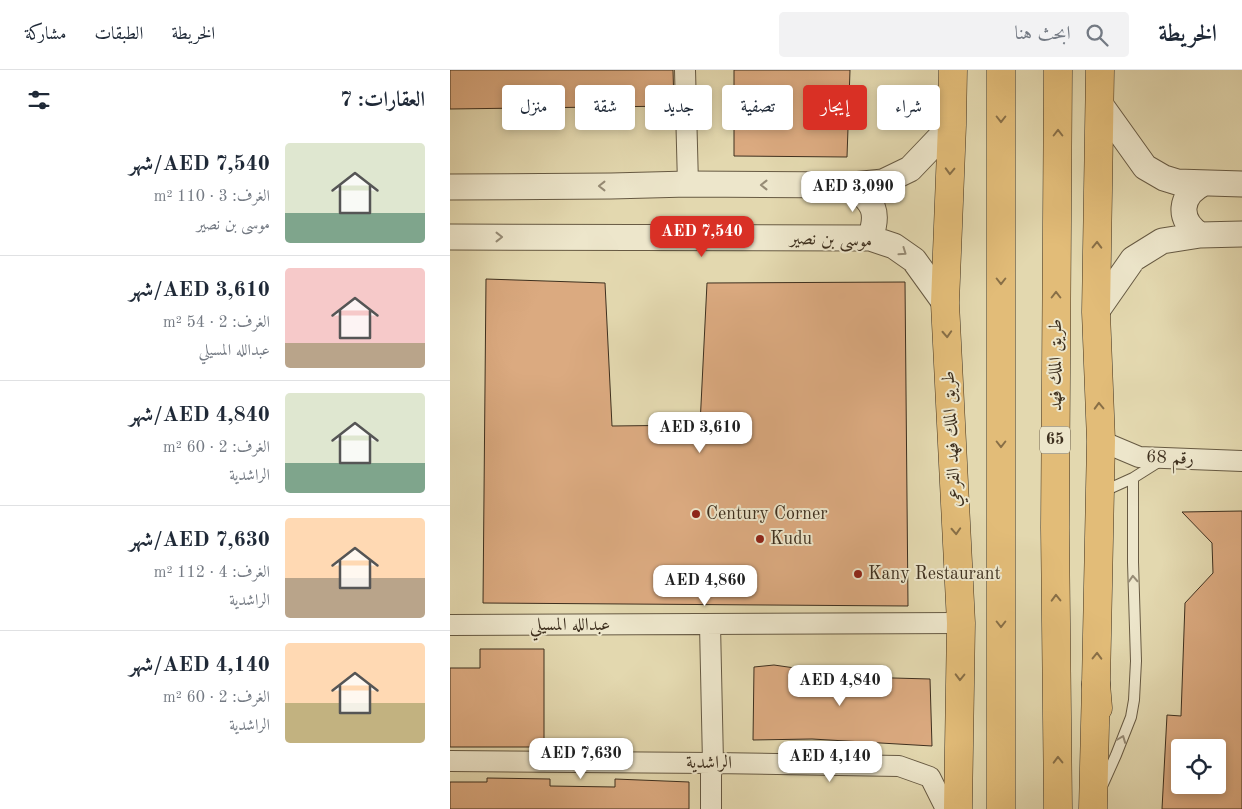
<!DOCTYPE html>
<html lang="ar">
<head>
<meta charset="utf-8">
<style>
	body { margin:0; font-family:"Old Standard TT",Amiri,serif; background:#f2f2f3; color:#1f2937; direction:rtl; height:100vh; display:flex; flex-direction:column; font-size:19px; white-space:nowrap }
	* { box-sizing:border-box; margin:0 }
	p { font-size:16px; color:#747a83 }
	.icon { flex:none; width:28px; height:28px; fill:none; stroke:currentColor; stroke-width:2; stroke-linecap:round; stroke-linejoin:round }
	.map { position:relative; flex:1; overflow:hidden; direction:ltr }
	.details { display:flex; flex-direction:column; background:#fff; width:450px }
	.details>* { flex:none }
	.banner { position:absolute; left:15px; top:15px; width:475px; height:45px; direction:rtl; display:flex; gap:10px }
	.fabs { position:absolute; left:721px; top:669px; display:grid; gap:10px }
	.fabs a { display:grid; place-items:center; width:55px; height:55px; border-radius:5px; background:#fff; box-shadow:0 2px 8px #0003; font-size:25px }
	.price { position:absolute; translate:-50% -42px; padding:0 11px; border-radius:10px; background:#fff; color:#222; font-size:16px; line-height:32px; filter:drop-shadow(0 1px 2px #0008) }
	.price::after { content:''; position:absolute; left:50%; top:30px; width:15px; height:11px; margin-left:-8px; background:inherit; clip-path:polygon(0 0,100% 0,50% 100%) }
	.price.selected { background:#d93025; color:#fff }
	ul { padding:0; list-style:none }
	li { display:flex; align-items:center; gap:15px; height:125px; padding:0 25px }
	li+li { border-top:1px solid #e0e1e3 }
	li span { display:grid; place-items:center; flex:none; width:140px; height:100px; border-radius:5px; color:#555 }
	li>.icon { margin-inline-start:auto }
	span .icon { width:60px; height:60px; fill:#fffc; stroke-width:1 }
	li b { font-size:21px }
	h2 { display:flex; justify-content:space-between; align-items:center; height:60px; padding:0 25px; font-size:21px }
	.tag { padding:0 18px; border-radius:5px; background:#fff; box-shadow:0 2px 8px #0003; font-size:18px; line-height:45px }
	.tag.selected { background:#d93025; color:#fff }
	header { display:flex; align-items:center; gap:30px; box-sizing:border-box; height:70px; padding:0 25px; background:#fff; border-bottom:1px solid #e0e1e3 }
	header strong { font-size:24px }
	nav { display:flex; gap:28px; margin-inline-start:auto; font-size:18px }
	.search { width:350px; height:45px; background:#f2f2f3; display:flex; align-items:center; gap:12px; box-sizing:border-box; padding:0 18px; border-radius:5px; color:#747a83; font-size:19px }
	main { display:flex; flex:1; min-height:0 }
	.map>svg:first-child { display:block }
</style>
</head>
<body>
<header>
<strong>الخريطة</strong>
<div class="search"><svg class="icon" aria-label="search" viewBox="0 0 24 24"><circle cx="10" cy="10" r="6"/><path d="M15 15l6 6"/></svg>ابحث هنا</div>
<nav><a>الخريطة</a><a>الطبقات</a><a>مشاركة</a></nav>
</header>
<main>
<div class="map">
<svg width="792" height="739" viewBox="0 0 792 739">
	<rect width="100%" height="100%" fill="#e3d8af"/>
	<filter id="stains"><feTurbulence type="fractalNoise" baseFrequency=".004" numOctaves="4"/><feColorMatrix values="0 0 0 0 .2 0 0 0 0 .09 0 0 0 0 .02 0 0 0 .5 -.17"/></filter>
	<radialGradient id="worn" r=".72"><stop offset=".6" stop-color="#630" stop-opacity="0"/><stop offset="1" stop-color="#630" stop-opacity=".3"/></radialGradient>
	<path fill="#dbaa80" stroke="#3e301f" fill-rule="evenodd" d="M0,0H223L224,36L0,39Z
		M284,0H400L397,87L284,86Z
		M36,209L155,213L162,356L250,355L257,213L455,212L458,536L33,533Z
		M792,441V739H712L717,645L731,646L735,533L763,503L762,473L732,442ZM730,678H768V715H730Z
		M30,579H94V677H0V598H30Z
		M324,595L407,607L480,609L482,676L362,669L303,670L304,597Z
		M37,708L100,709V716L165,717V709L239,712V739H0V712H37Z"/>
	<g fill="none" stroke-linecap="round" stroke-linejoin="round">
		<defs>
			<path id="service" d="M652,422L683,408
				M653,714L666,685L681,647L684,630L686,591L683,492V408L710,391"/>
			<path id="minor" d="M235,0L238,114
				M651,371L689,387L792,391
				M0,555L511,553
				M260,555L263,693L261,705V739
				M0,691L263,693L449,696L480,707L496,739"/>
			<path id="tertiary" d="M650,34L695,97L714,108L727,112L792,114
				M403,115C423,133 430,141 420,168
				M0,117L161,116L238,114L403,115L433,112L460,99L502,55
				M750,165C727,150 729,125 754,113
				M0,167L420,168L444,176L464,190L495,233
				M646,242L683,189L712,171L750,165L792,164"/>
			<path id="primary" d="M503,0L502,55L495,233L511,553L508,739
				M648,638L646,614L651,371L646,242L650,0"/>
			<path id="motorway" d="M608,0L605,458L608,739
				M551,739V0
				M643,739L646,614"/>
		</defs>
		<use href="#service" stroke="#675a43" stroke-width="12"/>
		<use href="#minor" stroke="#675a43" stroke-width="22"/>
		<use href="#tertiary" stroke="#675a43" stroke-width="27"/>
		<use href="#primary" stroke="#3e301f" stroke-width="29"/>
		<use href="#motorway" stroke="#3e301f" stroke-width="29"/>
		<use href="#service" stroke="#ede6cb" stroke-width="10"/>
		<use href="#minor" stroke="#ede6cb" stroke-width="20"/>
		<use href="#tertiary" stroke="#ede6cb" stroke-width="25"/>
		<use href="#primary" stroke="#e2bc78" stroke-width="28"/>
		<use href="#motorway" stroke="#e2bc78" stroke-width="28"/>
	</g>
	<defs><path id="oneway-chevron" d="M-2-3.5L2.5 0L-2 3.5" fill="none" stroke-width="1.6" stroke-linecap="round" stroke-linejoin="round" transform="scale(1.25)"/></defs>
	<g stroke="#886f47">
		<use href="#oneway-chevron" transform="translate(551 49) rotate(90)"/>
		<use href="#oneway-chevron" transform="translate(608 63) rotate(-90)"/>
		<use href="#oneway-chevron" transform="translate(500 101) rotate(92)"/>
		<use href="#oneway-chevron" transform="translate(647 175) rotate(-89)"/>
		<use href="#oneway-chevron" transform="translate(551 211) rotate(90)"/>
		<use href="#oneway-chevron" transform="translate(606 225) rotate(-90)"/>
		<use href="#oneway-chevron" transform="translate(497 264) rotate(87)"/>
		<use href="#oneway-chevron" transform="translate(649 336) rotate(-92)"/>
		<use href="#oneway-chevron" transform="translate(551 374) rotate(90)"/>
		<use href="#oneway-chevron" transform="translate(506 461) rotate(87)"/>
		<use href="#oneway-chevron" transform="translate(606 528) rotate(-91)"/>
		<use href="#oneway-chevron" transform="translate(551 554) rotate(90)"/>
		<use href="#oneway-chevron" transform="translate(647 586) rotate(-89)"/>
		<use href="#oneway-chevron" transform="translate(510 607) rotate(91)"/>
		<use href="#oneway-chevron" transform="translate(608 690) rotate(-91)"/>
	</g>
	<g stroke="#968b75">
		<use href="#oneway-chevron" transform="translate(314 115) rotate(-180)"/>
		<use href="#oneway-chevron" transform="translate(152 116) rotate(180)"/>
		<use href="#oneway-chevron" transform="translate(49 167)"/>
		<use href="#oneway-chevron" transform="translate(453 182) rotate(35)"/>
		<use href="#oneway-chevron" transform="translate(683 509) rotate(-93)"/>
		<use href="#oneway-chevron" transform="translate(672 669) rotate(-69)"/>
	</g>
	<g fill="#8f2418" stroke="#ede6cb" stroke-width="2">
		<circle cx="246" cy="444" r="5"/>
		<circle cx="310" cy="469" r="5"/>
		<circle cx="408" cy="504" r="5"/>
	</g>
	<g text-anchor="middle" dominant-baseline="central" stroke-width="4" stroke-linejoin="round" paint-order="stroke">
		<rect fill="#ede6cb" stroke="#726753" stroke-width="1" x="590" y="356.5" width="30" height="27" rx="4"/>
		<g font-size="16" font-weight="bold" fill="#3e301f">
			<text x="605" y="370">65</text>
		</g>
		<g font-size="18" fill="#3e301f" stroke="#ede6cb">
			<text transform="translate(381 170) rotate(2)">موسى بن نصير</text>
			<text transform="translate(606 295) rotate(-90)">طريق الملك فهد</text>
			<text transform="translate(502 369) rotate(-93)">طريق الملك فهد الفرعي</text>
			<text transform="translate(720 388) rotate(3)">رقم 68</text>
			<text x="120" y="555">عبدالله المسيلي</text>
			<text transform="translate(259 693) rotate(1)">الراشدية</text>
		</g>
		<g font-size="18" fill="#3e301f" stroke="#ede6cb" text-anchor="start">
			<text x="256" y="444">Century Corner</text>
			<text x="320" y="469">Kudu</text>
			<text x="418" y="504">Kany Restaurant</text>
		</g>
	</g>
	<rect width="100%" height="100%" filter="url(#stains)"/>
	<rect width="100%" height="100%" fill="url(#worn)"/>
</svg>
<div class="fabs">
<a><svg class="icon" aria-label="locate" viewBox="0 0 24 24"><circle cx="12" cy="12" r="6"/><path d="M12 2v4M12 18v4M2 12h4M18 12h4"/></svg></a>
</div>
<b class="price" style="left:403px;top:143px">AED 3,090</b>
<b class="price selected" style="left:252px;top:188px">AED 7,540</b>
<b class="price" style="left:250px;top:384px">AED 3,610</b>
<b class="price" style="left:255px;top:537px">AED 4,860</b>
<b class="price" style="left:390px;top:637px">AED 4,840</b>
<b class="price" style="left:131px;top:710px">AED 7,630</b>
<b class="price" style="left:380px;top:713px">AED 4,140</b>
<div class="banner">
<a class="tag">شراء</a>
<a class="tag selected">إيجار</a>
<a class="tag">تصفية</a>
<a class="tag">جديد</a>
<a class="tag">شقة</a>
<a class="tag">منزل</a>
</div>
</div>
<section class="details">
<h2>العقارات: 7<svg class="icon" aria-label="filters" viewBox="0 0 24 24"><path d="M4 7h16M4 17h16"/><circle cx="9" cy="7" r="2"/><circle cx="15" cy="17" r="2"/></svg></h2>
<ul>
<li><span style="background:linear-gradient(#dfe7d0 70%,#7fa58c 0)"><svg class="icon" aria-label="home" viewBox="0 0 24 24"><path d="M3 11l9-7 9 7M6 9v11h12V9"/></svg></span><div><b>AED 7,540/شهر</b><p>الغرف: 3 · 110 m²</p><p>موسى بن نصير</p></div></li>
<li><span style="background:linear-gradient(#f6c9c9 75%,#b9a48a 0)"><svg class="icon" aria-label="home" viewBox="0 0 24 24"><path d="M3 11l9-7 9 7M6 9v11h12V9"/></svg></span><div><b>AED 3,610/شهر</b><p>الغرف: 2 · 54 m²</p><p>عبدالله المسيلي</p></div></li>
<li><span style="background:linear-gradient(#dfe7d0 70%,#7fa58c 0)"><svg class="icon" aria-label="home" viewBox="0 0 24 24"><path d="M3 11l9-7 9 7M6 9v11h12V9"/></svg></span><div><b>AED 4,840/شهر</b><p>الغرف: 2 · 60 m²</p><p>الراشدية</p></div></li>
<li><span style="background:linear-gradient(#ffd9b3 60%,#b9a48a 0)"><svg class="icon" aria-label="home" viewBox="0 0 24 24"><path d="M3 11l9-7 9 7M6 9v11h12V9"/></svg></span><div><b>AED 7,630/شهر</b><p>الغرف: 4 · 112 m²</p><p>الراشدية</p></div></li>
<li><span style="background:linear-gradient(#ffd9b3 60%,#c2b280 0)"><svg class="icon" aria-label="home" viewBox="0 0 24 24"><path d="M3 11l9-7 9 7M6 9v11h12V9"/></svg></span><div><b>AED 4,140/شهر</b><p>الغرف: 2 · 60 m²</p><p>الراشدية</p></div></li>
</ul>
</section>
</main>
</body>
</html>
